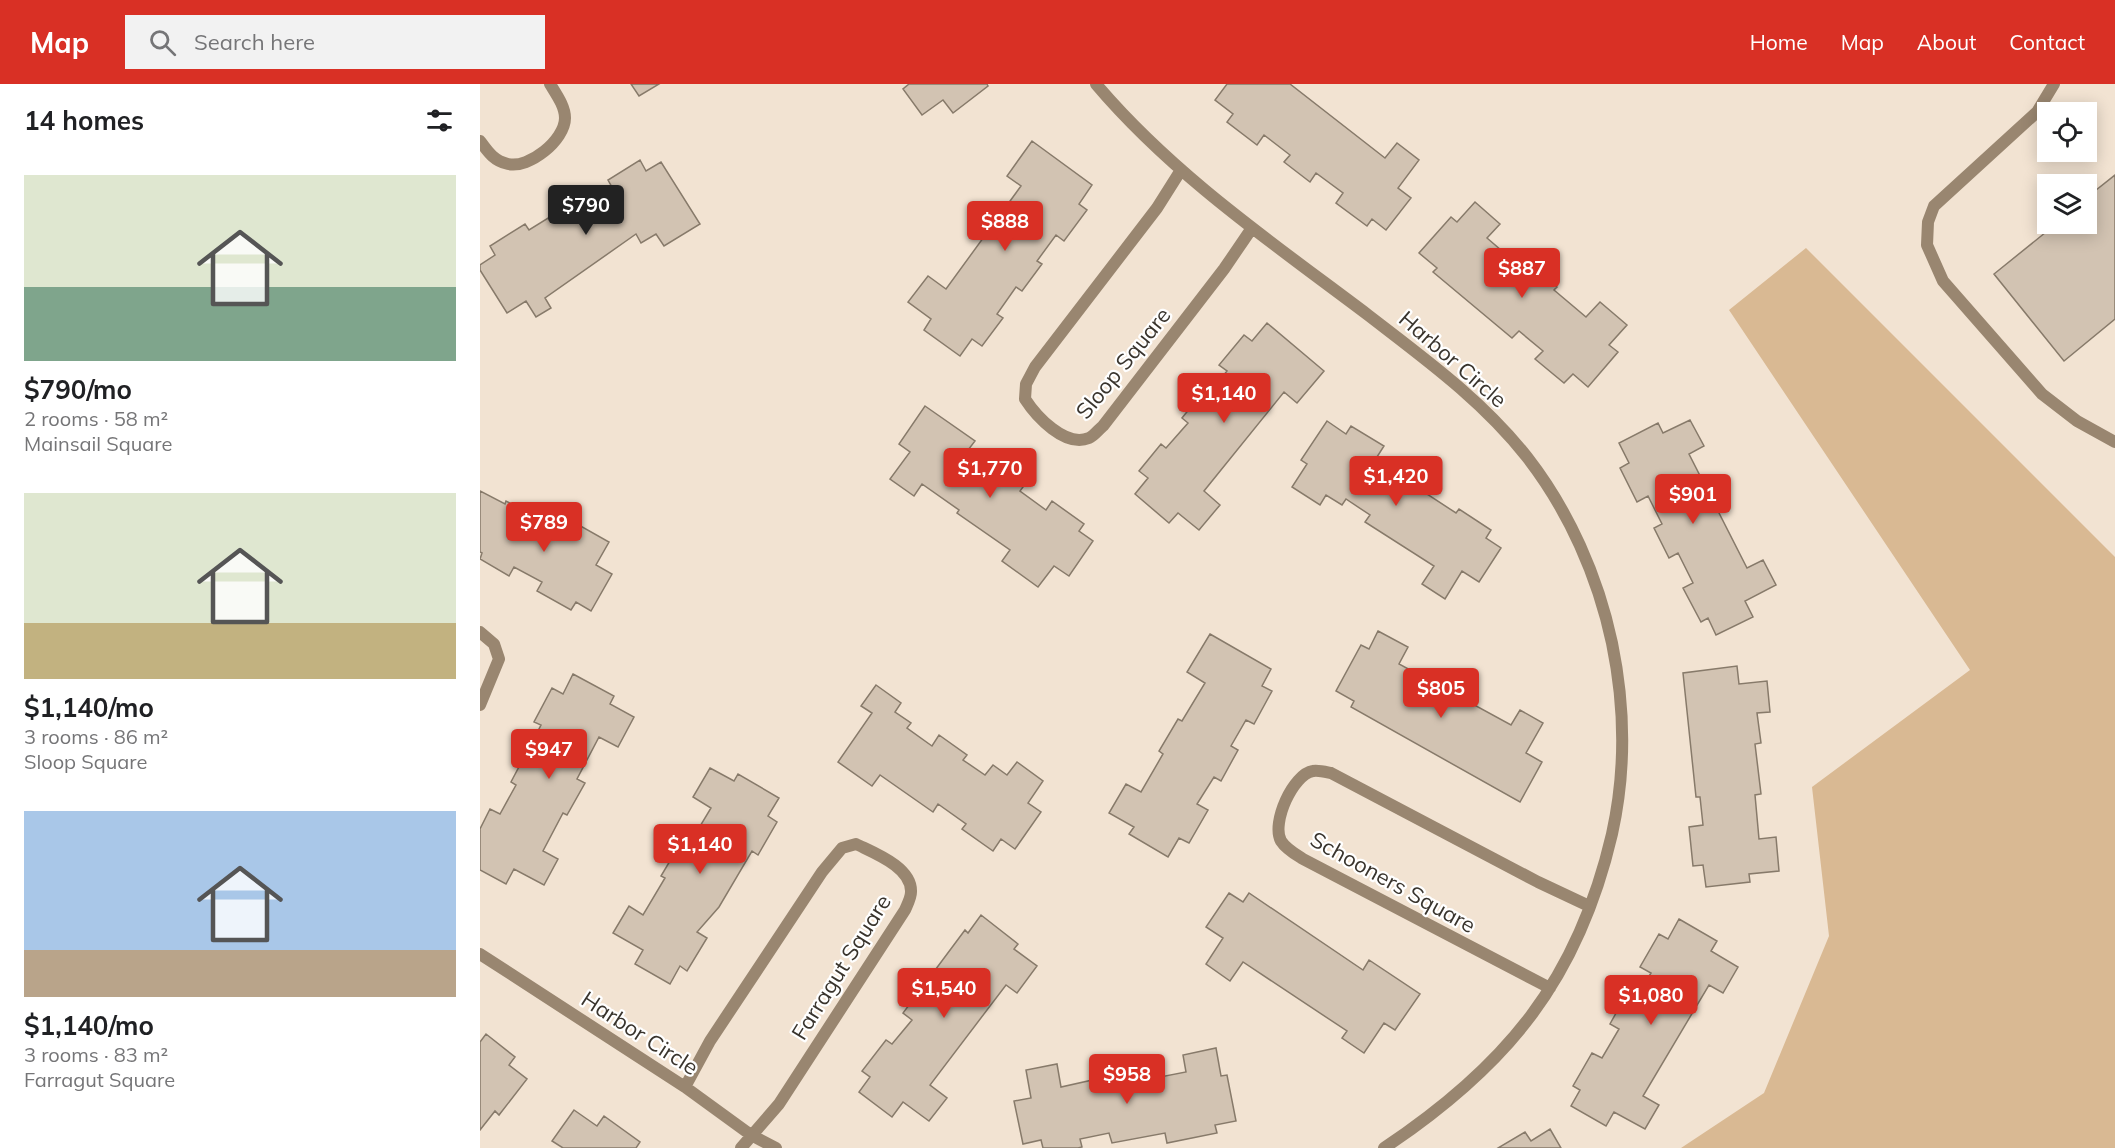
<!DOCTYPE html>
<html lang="en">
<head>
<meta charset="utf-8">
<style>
	body { margin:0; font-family:Mulish,sans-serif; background:#f2f2f2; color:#202124; height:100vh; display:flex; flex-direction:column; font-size:22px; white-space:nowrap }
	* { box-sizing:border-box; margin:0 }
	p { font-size:20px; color:#757577 }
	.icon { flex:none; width:33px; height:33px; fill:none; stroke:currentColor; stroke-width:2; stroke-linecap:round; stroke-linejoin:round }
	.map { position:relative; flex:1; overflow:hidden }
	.side { display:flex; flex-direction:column; background:#fff; width:480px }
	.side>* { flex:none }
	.fabs { position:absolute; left:1557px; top:18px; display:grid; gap:12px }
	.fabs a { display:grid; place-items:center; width:60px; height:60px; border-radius:0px; background:#fff; box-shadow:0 3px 15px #0003; font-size:30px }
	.price { position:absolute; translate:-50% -51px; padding:0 14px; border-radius:6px; background:#d93025; color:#fff; font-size:20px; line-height:39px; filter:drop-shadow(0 2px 3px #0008) }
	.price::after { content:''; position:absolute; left:50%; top:36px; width:18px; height:14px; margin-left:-9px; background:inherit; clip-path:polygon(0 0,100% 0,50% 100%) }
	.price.current { background:#222; color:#fff }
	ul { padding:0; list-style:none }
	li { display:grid; align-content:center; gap:12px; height:318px; padding:0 24px }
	li span { display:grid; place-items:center; height:186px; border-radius:0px; color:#555 }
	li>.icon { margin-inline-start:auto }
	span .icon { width:108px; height:108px; fill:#fffc; stroke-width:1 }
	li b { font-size:26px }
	h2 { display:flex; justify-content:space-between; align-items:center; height:72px; padding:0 24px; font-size:26px }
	header { display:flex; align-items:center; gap:36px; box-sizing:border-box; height:84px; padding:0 30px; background:#d93025; color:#fff }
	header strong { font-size:28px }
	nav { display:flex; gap:33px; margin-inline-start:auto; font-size:21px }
	.search { width:420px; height:54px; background:#f2f2f2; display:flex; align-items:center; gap:15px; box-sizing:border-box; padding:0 21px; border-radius:0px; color:#757577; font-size:22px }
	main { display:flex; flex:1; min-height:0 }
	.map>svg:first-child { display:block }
</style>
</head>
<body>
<header>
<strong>Map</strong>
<div class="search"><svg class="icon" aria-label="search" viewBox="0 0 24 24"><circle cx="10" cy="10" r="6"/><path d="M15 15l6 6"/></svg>Search here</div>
<nav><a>Home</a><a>Map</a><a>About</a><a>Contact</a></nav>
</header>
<main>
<section class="side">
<h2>14 homes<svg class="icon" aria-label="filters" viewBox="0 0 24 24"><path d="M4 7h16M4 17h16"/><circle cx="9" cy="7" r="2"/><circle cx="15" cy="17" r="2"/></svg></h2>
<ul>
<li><span style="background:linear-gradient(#dfe7d0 60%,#7fa58c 0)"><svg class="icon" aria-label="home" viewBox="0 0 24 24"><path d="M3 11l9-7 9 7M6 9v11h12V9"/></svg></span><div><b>$790/mo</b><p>2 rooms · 58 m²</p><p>Mainsail Square</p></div></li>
<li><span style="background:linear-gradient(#dfe7d0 70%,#c2b280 0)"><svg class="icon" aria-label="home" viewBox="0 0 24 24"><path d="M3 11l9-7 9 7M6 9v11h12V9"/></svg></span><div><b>$1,140/mo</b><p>3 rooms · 86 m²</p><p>Sloop Square</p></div></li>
<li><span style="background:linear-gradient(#a9c7e8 75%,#b9a48a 0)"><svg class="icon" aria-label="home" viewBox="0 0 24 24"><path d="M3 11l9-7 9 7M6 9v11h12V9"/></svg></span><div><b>$1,140/mo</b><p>3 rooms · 83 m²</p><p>Farragut Square</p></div></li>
</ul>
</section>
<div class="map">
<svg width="1635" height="1064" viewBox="0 0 1635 1064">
	<rect width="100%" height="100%" fill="#f2e3d2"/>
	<path fill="#d9b993" d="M1326,164L1635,473V1064H1201L1284,1009L1349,852L1332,703L1490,586L1249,226Z"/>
	<path fill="#d2c3b2" stroke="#877a6a" stroke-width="1.5" d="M151,0H179L159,12Z
		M429,0H507L508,2L473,29L463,16L442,31L423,5Z
		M747,0H810L905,74L917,59L939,76L918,104L931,114L906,146L892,135L887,142L856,119L863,109L836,89L830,98L804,78L810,71L784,51L777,61L747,38L753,30L735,16Z
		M552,57L612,101L599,120L607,126L584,157L576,151L557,177L562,180L542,207L536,203L517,230L523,234L502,262L492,255L480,272L444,246L451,235L428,218L448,192L466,205L541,102L527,92Z
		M160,76L166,87L181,78L220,140L184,162L176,150L161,159L156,150L65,214L71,224L56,233L46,217L27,229L0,186V181L15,171L10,162L45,140L49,146L102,113L107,121L133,105L128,96Z
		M1635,91V235L1584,277L1514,190L1576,140H1606V114Z
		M995,118L1020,140L1007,154L1043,185L1049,179L1077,203L1074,206L1106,233L1120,218L1147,241L1129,261L1138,268L1108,303L1093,290L1084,299L1055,275L1063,267L1039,247L1032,254L953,188L957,184L939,169L971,133L977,138Z
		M787,239L844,287L817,319L804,308L724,407L740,421L719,446L698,429L689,439L655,410L668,394L659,387L681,360L686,364L708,339L702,334L723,308L727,312L747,287L739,281L764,251L772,257Z
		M445,322L495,357L488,366L514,385L517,379L546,399L540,407L566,426L572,417L604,440L599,447L613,457L589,492L574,482L558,503L522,477L530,466L477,429L479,426L442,400L434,412L410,395L430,368L419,360Z
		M1210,336L1224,362L1209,370L1267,484L1283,476L1296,501L1265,517L1273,533L1236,551L1228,534L1221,538L1203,504L1213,499L1198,469L1189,474L1174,444L1182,440L1168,412L1157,418L1140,384L1149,379L1139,359L1178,339L1183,349Z
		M847,337L866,350L871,342L904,362L895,376L976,429L979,425L1011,446L1006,454L1021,464L999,498L982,487L965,515L942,500L954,482L885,438L890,431L866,415L862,421L846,411L840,421L812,403L827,380L821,376Z
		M0,407L25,420L26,417L83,448L90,436L129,458L116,481L132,490L111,527L96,518L91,526L57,507L62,498L34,483L29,492L0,475L2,469L0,468Z
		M898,547L928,563L919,580L1031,641L1040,626L1063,639L1046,669L1062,678L1040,718L871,623L874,617L856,607L881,561L889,565Z
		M730,550L791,585L782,602L792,607L774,640L766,636L751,662L758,666L741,697L734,693L717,720L728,726L709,759L699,754L688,773L649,750L654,743L629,729L646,700L661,708L683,670L679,667L698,635L702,637L725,599L707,588Z
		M1257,582L1259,600L1287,597L1290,628L1277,629L1281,659L1275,660L1281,710L1275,711L1279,755L1296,753L1299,787L1269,790L1270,798L1226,803L1223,781L1213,782L1209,743L1223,741L1220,713H1216L1203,589Z
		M93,590L134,612L130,620L154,633L138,663L119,653L97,695L105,699L87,731L83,729L63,767L78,775L64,801L34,785L26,800L0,786V745L10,725L20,730L36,701L31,698L61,641L54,638L72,604L83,610Z
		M396,601L421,619L415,628L431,639L427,644L452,662L459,651L487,671L483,676L505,691L513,681L527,691L537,678L563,697L548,719L561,728L535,765L521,755L513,767L482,745L486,740L458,720L453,728L400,691L392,702L358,678L392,629L381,622Z
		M230,684L254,697L258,690L299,714L288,732L297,738L278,771L272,767L239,823L217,848L227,854L207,887L200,882L190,900L155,880L163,866L133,849L149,822L163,831L185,794L181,792L200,760L207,764L231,724L213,713Z
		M749,809L763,818L769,809L883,886L889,876L940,910L915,946L904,939L884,969L862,954L867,947L763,878L750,897L726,880L743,854L726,843Z
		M501,831L538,860L534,865L557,882L537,909L526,901L450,1001L467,1014L449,1037L423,1018L412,1033L379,1008L390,993L382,987L406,956L412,960L432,936L423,929L485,846L488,849Z
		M1199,835L1237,857L1231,867L1258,883L1243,909L1229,901L1163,1012L1179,1021L1165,1045L1134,1028L1126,1042L1091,1022L1100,1006L1093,1002L1112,969L1122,974L1139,945L1130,940L1146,911L1155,916L1171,889L1160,883L1179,850L1188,855Z
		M6,950L35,973L29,981L47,995L19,1031L15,1027L0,1046V958Z
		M736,964L741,992L747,991L756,1037L735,1041L737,1049L687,1059L685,1049L632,1059L629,1049L600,1055L602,1063L598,1064H563L561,1056L543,1060L534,1017L551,1014L546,986L577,980L581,1003L657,986L660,997L706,988L703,971Z
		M94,1026L117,1042L124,1032L160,1058L156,1064H83L72,1057Z
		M1070,1045L1081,1064H1018L1045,1048L1051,1057Z"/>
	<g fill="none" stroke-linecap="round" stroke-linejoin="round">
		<path stroke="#998670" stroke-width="12" d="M1574,0L1557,28L1454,122L1448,138L1447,161L1463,197L1562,310L1597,337L1635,358"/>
		<path stroke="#998670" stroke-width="12" d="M616,0C693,91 794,160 888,231C945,275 1002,316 1047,373C1089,427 1118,493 1132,559C1145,622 1146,687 1132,750C1098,896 1027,982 904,1064
			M0,57C8,68 14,77 28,80C49,85 85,56 85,34C85,22 76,10 70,0
			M701,86L677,124L555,283L546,300L545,315C556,332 585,364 609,354C614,352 619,345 623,342L744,185L772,144
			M0,548L14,560L19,575L0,621
			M0,870L205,1003L271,1051L296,1064
			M1070,904L823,775C815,770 806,765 801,757C791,739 813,690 833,687C838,686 846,688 851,689L1058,798L1109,822
			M205,1003L230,957L342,788L362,764L376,760C394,769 432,783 431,808C431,814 427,821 425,826L299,1020L261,1064"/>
	</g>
	<g text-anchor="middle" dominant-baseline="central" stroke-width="4.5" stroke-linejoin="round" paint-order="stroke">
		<g font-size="22" fill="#39342d" stroke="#fff">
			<text transform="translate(973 275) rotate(41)">Harbor Circle</text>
			<text transform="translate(643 279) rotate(-51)">Sloop Square</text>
			<text transform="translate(913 798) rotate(29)">Schooners Square</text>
			<text transform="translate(361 883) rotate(-58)">Farragut Square</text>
			<text transform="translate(160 949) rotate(33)">Harbor Circle</text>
		</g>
	</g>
</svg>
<div class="fabs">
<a><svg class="icon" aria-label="locate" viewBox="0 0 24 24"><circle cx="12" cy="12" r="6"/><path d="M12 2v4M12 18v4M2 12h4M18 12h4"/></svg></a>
<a><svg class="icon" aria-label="layers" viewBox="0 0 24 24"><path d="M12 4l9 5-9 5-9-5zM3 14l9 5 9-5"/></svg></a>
</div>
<b class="price current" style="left:106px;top:152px">$790</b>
<b class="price" style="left:525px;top:168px">$888</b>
<b class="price" style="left:1042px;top:215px">$887</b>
<b class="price" style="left:744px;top:340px">$1,140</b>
<b class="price" style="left:510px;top:415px">$1,770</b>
<b class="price" style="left:916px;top:423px">$1,420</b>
<b class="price" style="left:1213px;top:441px">$901</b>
<b class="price" style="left:64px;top:469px">$789</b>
<b class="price" style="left:961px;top:635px">$805</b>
<b class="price" style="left:69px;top:696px">$947</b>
<b class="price" style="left:220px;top:791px">$1,140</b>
<b class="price" style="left:464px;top:935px">$1,540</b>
<b class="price" style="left:1171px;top:942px">$1,080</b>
<b class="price" style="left:647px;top:1021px">$958</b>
</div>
</main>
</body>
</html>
